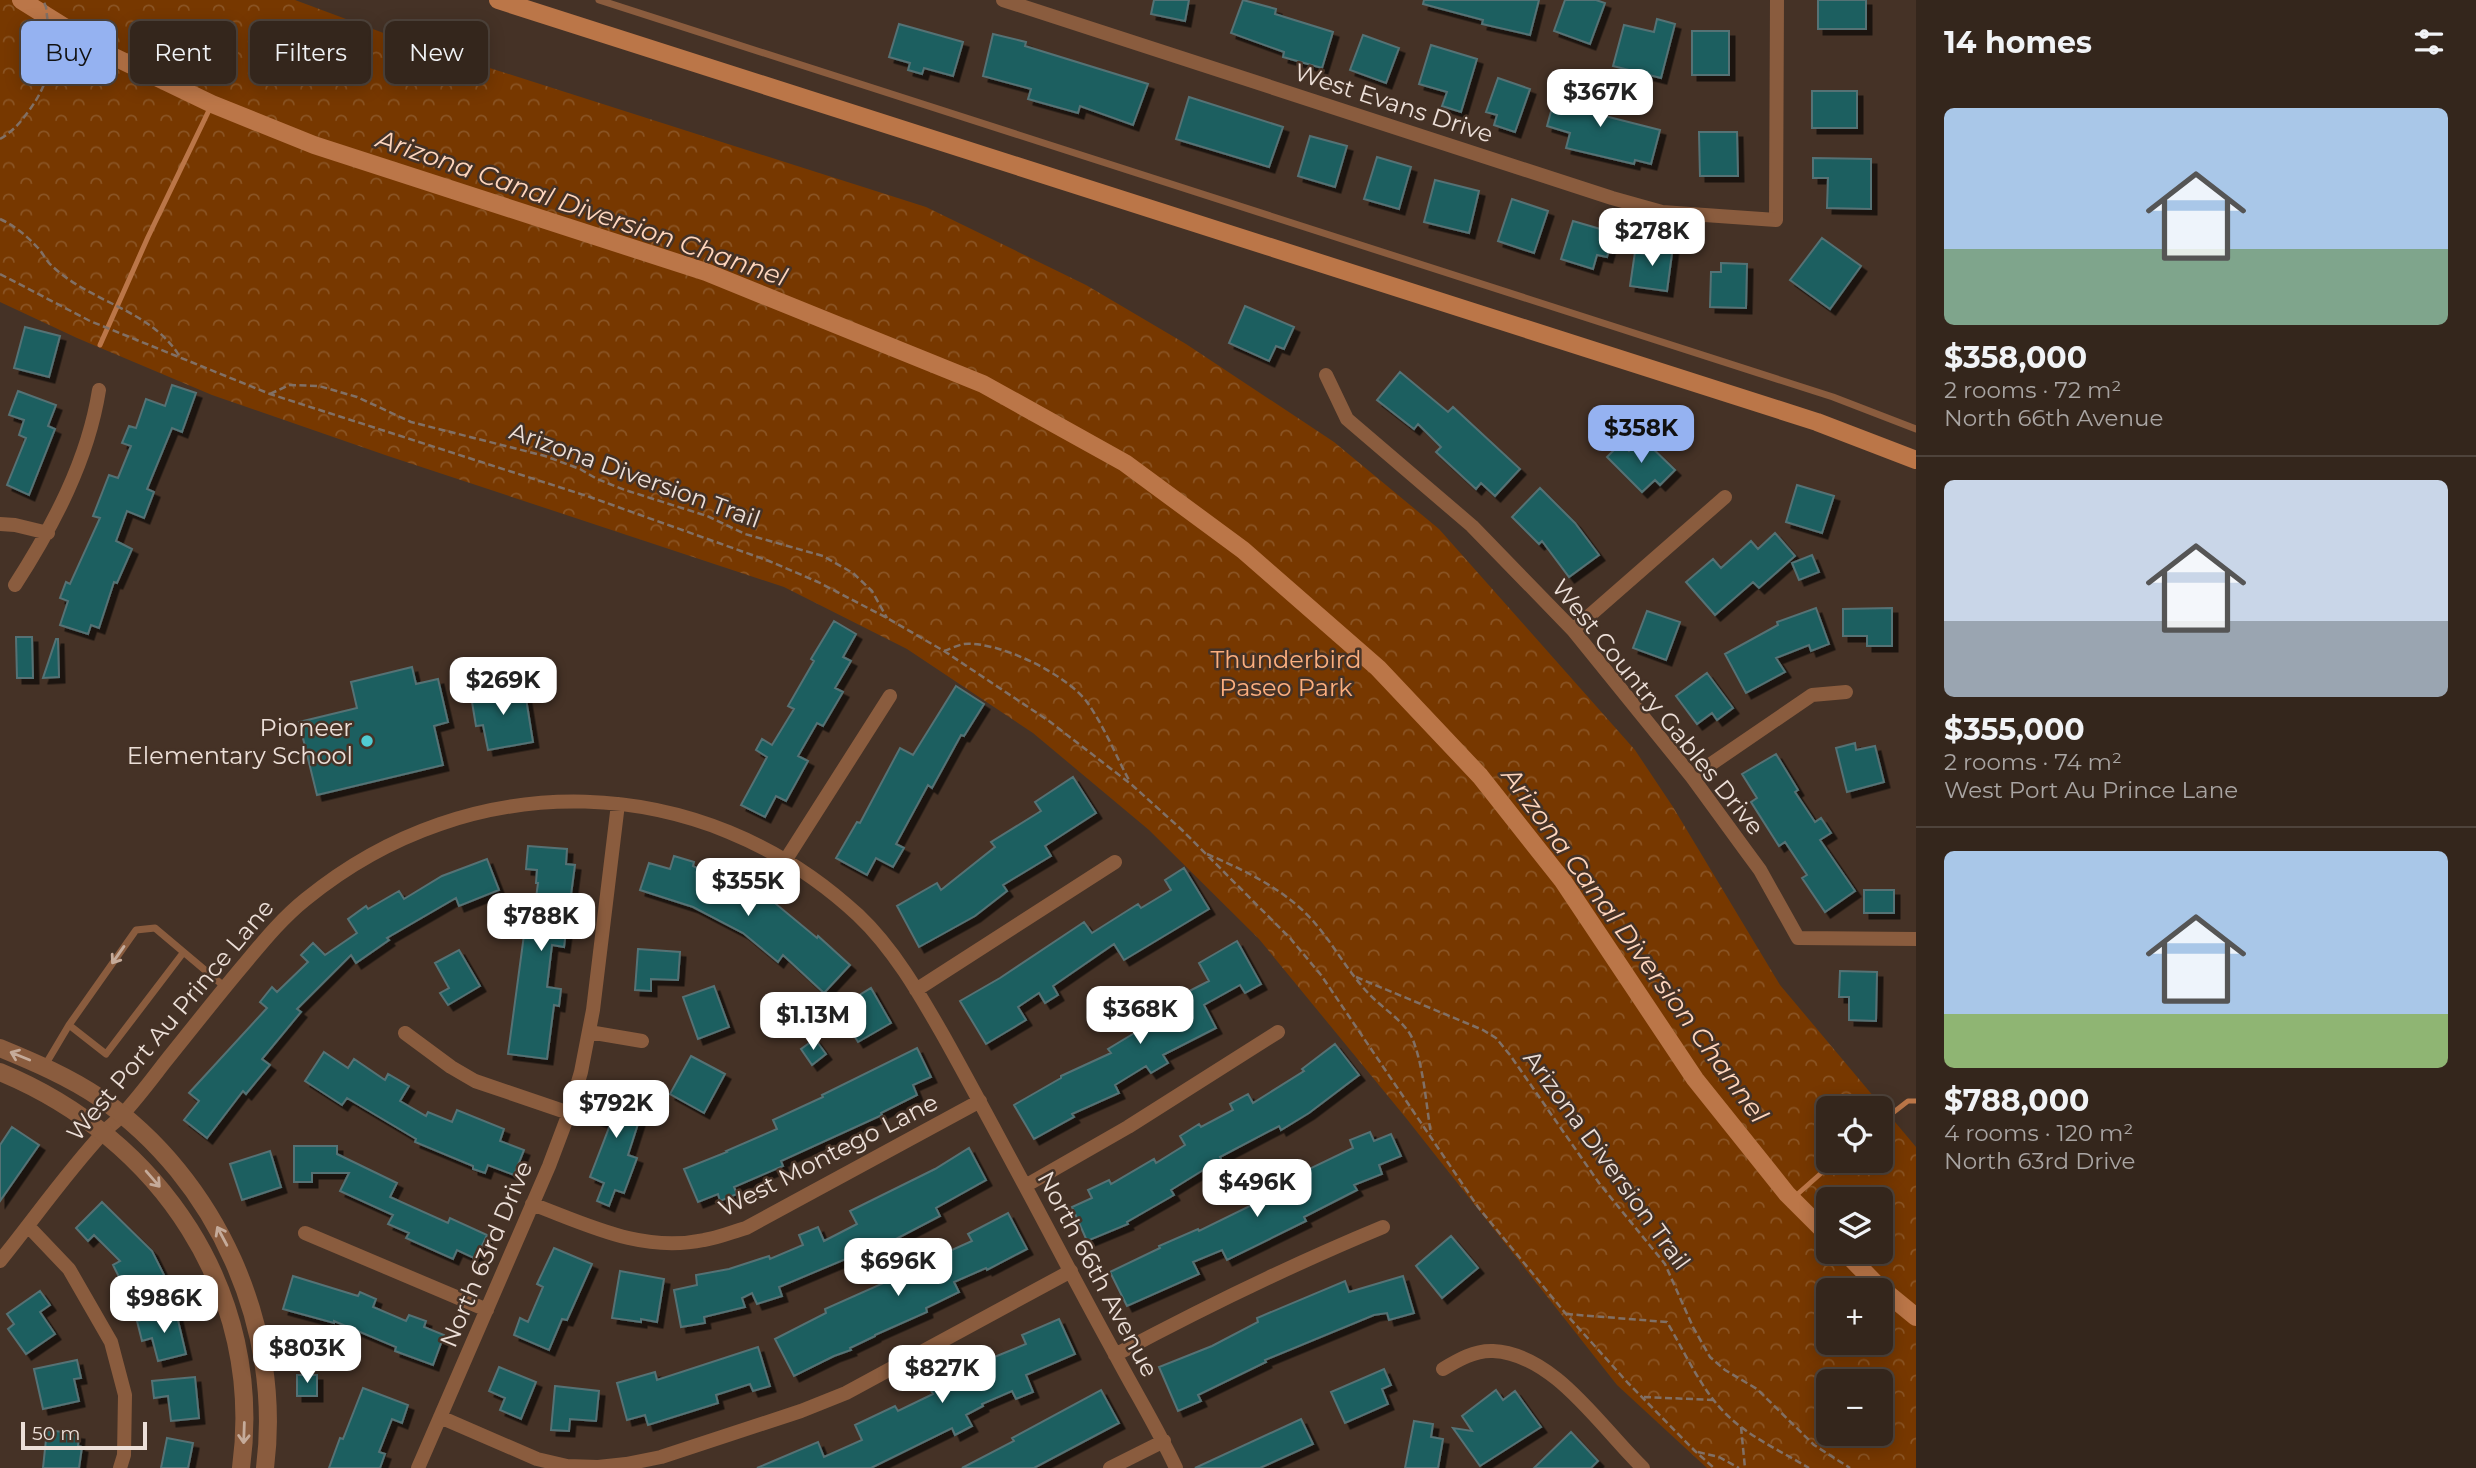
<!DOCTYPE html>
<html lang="en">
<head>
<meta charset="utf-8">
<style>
	body { margin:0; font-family:Montserrat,sans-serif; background:#3c2e25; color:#f1f3f6; height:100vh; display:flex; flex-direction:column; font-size:26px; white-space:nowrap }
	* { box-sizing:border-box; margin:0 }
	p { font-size:23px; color:#a9a5a3 }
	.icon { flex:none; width:38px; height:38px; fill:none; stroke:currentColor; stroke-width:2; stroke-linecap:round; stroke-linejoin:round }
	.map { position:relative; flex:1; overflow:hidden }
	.sheet { display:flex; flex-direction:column; background:#34261c; width:560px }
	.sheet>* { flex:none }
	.guide { position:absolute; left:21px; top:21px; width:665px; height:63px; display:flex; gap:14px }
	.controls { position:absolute; left:1816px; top:1096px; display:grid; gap:14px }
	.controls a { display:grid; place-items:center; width:77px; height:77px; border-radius:10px; background:#34261c; box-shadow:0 4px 18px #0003,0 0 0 2px #4e433b; font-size:35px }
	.scale { position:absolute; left:21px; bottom:18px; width:126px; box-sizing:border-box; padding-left:7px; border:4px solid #ecdfd8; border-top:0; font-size:19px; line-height:24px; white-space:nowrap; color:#ecdfd8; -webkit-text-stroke:5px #453226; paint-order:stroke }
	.price { position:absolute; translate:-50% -60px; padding:0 16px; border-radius:14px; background:#fff; color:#222; font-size:23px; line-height:46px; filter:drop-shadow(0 2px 4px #0008) }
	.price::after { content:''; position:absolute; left:50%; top:42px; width:21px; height:16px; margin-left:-10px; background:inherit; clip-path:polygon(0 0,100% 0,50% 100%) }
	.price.current { background:#95b2f1; color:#111 }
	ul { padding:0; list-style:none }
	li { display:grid; align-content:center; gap:14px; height:371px; padding:0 28px }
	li+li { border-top:2px solid #4e433b }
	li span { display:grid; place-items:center; height:217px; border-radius:10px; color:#555 }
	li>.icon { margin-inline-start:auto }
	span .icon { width:126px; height:126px; fill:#fffc; stroke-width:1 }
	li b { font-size:30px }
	h2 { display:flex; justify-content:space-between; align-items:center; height:84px; padding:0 28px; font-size:30px }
	.pill { padding:0 24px; border-radius:10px; background:#34261c; box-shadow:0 4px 18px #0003,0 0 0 2px #4e433b; font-size:24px; line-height:63px }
	.pill.current { background:#95b2f1; color:#111 }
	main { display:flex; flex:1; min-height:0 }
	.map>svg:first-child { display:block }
</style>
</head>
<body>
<main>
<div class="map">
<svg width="1916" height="1468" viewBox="0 0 1916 1468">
	<defs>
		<pattern id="forest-crowns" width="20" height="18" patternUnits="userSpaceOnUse" patternTransform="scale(1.75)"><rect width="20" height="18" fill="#773800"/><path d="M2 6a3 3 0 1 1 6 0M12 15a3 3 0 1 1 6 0" fill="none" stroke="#8a5424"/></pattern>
		<filter id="shadow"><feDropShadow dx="5.5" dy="5.5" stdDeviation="0" flood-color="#0009"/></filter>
	</defs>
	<rect width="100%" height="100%" fill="#453226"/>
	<path fill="url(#forest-crowns)" fill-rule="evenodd" d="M0,0H295L405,41L926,207L1086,285L1186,344L1334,442L1439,529L1635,750L1673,807L1780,985L1916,1147V1468H1707L1617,1385L1406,1118L1259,939L1149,830L1033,733L907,649L784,587L388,456L212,395L77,338L0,302ZM1829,1108H1881V1160H1829ZM1829,1199H1881V1251H1829ZM1829,1290H1881V1342H1829ZM1829,1381H1881V1433H1829Z"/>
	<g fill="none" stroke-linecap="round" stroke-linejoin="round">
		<path stroke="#bb7648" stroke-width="5" d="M100,345L148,237L212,104
			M1881,1122L1908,1101H1916
			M1792,1199L1836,1160"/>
		<path stroke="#bb7648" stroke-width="18" d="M21,0L106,53L212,104L314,145L706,272L983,384L1125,463L1243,550L1378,668L1480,776L1563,881L1695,1079L1787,1194L1829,1236
			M498,0L1817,422L1916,460
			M1844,1251L1877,1285L1916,1317"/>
	</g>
	<path fill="#1d5e61" stroke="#557274" stroke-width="2" filter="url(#shadow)" d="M1154,0H1189L1185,21L1151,14Z
		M1243,0L1276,9L1275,14L1333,32L1322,68L1283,57L1284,52L1231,33Z
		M1424,0H1539L1530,35L1482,24L1483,20L1423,4Z
		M1565,0H1596L1605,3L1590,44L1554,31Z
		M1818,0H1866V29H1818Z
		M1657,19L1675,24L1661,78L1613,66L1624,25L1654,32Z
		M899,24L963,42L953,76L924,68L922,74L908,70L910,63L889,57Z
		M1692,31H1729V75H1692Z
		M993,34L1026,42L1025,46L1148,84L1133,125L1080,106L1078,113L1028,99L1031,89L983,76Z
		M1363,35L1399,48L1386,83L1350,70Z
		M1431,45L1477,59L1461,112L1442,106L1447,92L1419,84Z
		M1498,78L1530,89L1515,132L1494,125L1497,115L1486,112Z
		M1558,86L1605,99L1601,115L1660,130L1651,164L1635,160L1634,164L1566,148L1570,133L1547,126Z
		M1812,91H1857V128H1812Z
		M1189,97L1283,127L1269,167L1176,139Z
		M1699,132H1737L1738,176H1700Z
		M1310,136L1347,146L1335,187L1298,176Z
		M1377,157L1411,167L1399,209L1364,199Z
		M1813,158L1871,159V209L1827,208L1828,178H1813Z
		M1435,180L1479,191L1469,233L1424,222Z
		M1512,199L1548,211L1534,253L1498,241Z
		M1573,221L1614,233L1607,257L1597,255L1593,269L1561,259Z
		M1822,238L1861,266L1830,309L1790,280Z
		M1647,243L1673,246L1667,291L1630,286L1635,252L1645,254Z
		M1721,263L1747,264L1746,308L1710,307L1711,272H1721Z
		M1245,306L1294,327L1284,349L1276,346L1269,361L1229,343Z
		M25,327L60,336L49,377L14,368Z
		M1400,372L1448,412L1453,407L1520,469L1495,496L1481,483L1476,489L1436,452L1441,447L1418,424L1414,429L1377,400Z
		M172,385L196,393L182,432L172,428L147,489L154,492L144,518L127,511L116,541L132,549L117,583L114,582L99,628L91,625L88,634L60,625L68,601L60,598L66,582L70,584L100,518L93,516L109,475L118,478L131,446L122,443L129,426L136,428L146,399L165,406Z
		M18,391L56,405L48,426L55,429L29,495L7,485L26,438L19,435L24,420L9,415Z
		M1642,438L1675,470L1660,485L1655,480L1642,492L1607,457L1621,443L1629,451Z
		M1797,485L1834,496L1822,533L1786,522Z
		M1540,488L1575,523L1599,555L1569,577L1542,541L1539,544L1512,517Z
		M1775,533L1795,556L1759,588L1753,582L1715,615L1686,582L1713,559L1721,568L1751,541L1758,549Z
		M1812,555L1819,572L1799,580L1792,563Z
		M1816,608L1829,644L1811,651L1809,645L1776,658L1785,672L1746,693L1725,654L1778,625L1777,622Z
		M1892,608V646H1867V636H1843V609Z
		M1647,611L1680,622L1666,660L1633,648Z
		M834,621L856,634L843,657L851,661L835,688L843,692L823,726L817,723L798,756L808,761L786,801L776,796L765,817L741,805L767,757L756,750L762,739L772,745L794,709L788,706L814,661L811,659Z
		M16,637H32L33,678H17Z
		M56,639H58L59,677L43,678Z
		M412,667L416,684L438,679L448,722L434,726L443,765L317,795L299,722L357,708L351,682Z
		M1707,673L1733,708L1717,720L1712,713L1697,724L1676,696Z
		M524,686L533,742L488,750L483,725L476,726L471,696Z
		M956,686L984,704L964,736L961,735L932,788L928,785L896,844L904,848L893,867L876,858L867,875L836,858L857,822L860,823L900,748L913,755Z
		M1855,743L1856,750L1875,746L1884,782L1847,792L1836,748Z
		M1776,754L1798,790L1795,792L1815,822L1821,818L1831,833L1820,840L1855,891L1825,912L1802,878L1807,875L1785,842L1779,846L1751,802L1757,798L1742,774Z
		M1073,777L1096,813L1045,846L1051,856L1003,885L1007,891L975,916L919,947L897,906L937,883L941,890L995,847L991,842L1041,811L1035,802Z
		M528,846L567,849L566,864L575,865L564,947L552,945L547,987L561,989L559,1006L554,1005L547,1059L508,1054L526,920L533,921L538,883H536L537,870L526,869Z
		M674,856L694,862L693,866L735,888L739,881L764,894L817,938L818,936L850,965L824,993L783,955L778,962L743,933L693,907L640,890L649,863L670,869Z
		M487,859L499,890L459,906L456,898L387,938L389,940L356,963L351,955L297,1009L301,1012L262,1059L270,1065L246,1094L243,1091L207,1138L184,1120L199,1101L189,1093L267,1008L260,1002L272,987L277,992L308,962L301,955L313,943L325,955L357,933L348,919L366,906L368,909L399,891L404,899L442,876Z
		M1184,868L1209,909L1124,960L1114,944L1053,986L1058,995L1045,1003L1039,993L1018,1007L1026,1020L986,1044L960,1001L1000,978L1084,922L1092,933L1138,904L1141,908L1171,890L1165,880Z
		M1864,890H1894V913H1864Z
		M1237,941L1261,984L1245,993L1240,985L1204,1005L1216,1028L1163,1055L1168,1063L1151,1073L1146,1066L1115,1085L1119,1093L1072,1114L1074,1117L1034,1139L1014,1105L1061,1078V1076L1111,1053L1108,1049L1161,1017L1156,1008L1209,981L1199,963Z
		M638,949L680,952L678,980L651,979V991L635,990Z
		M459,950L480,986L448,1005L440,993L449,988L435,963Z
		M1840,971L1877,972L1876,1021L1849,1020V997H1839Z
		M714,986L729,1027L698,1039L683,997Z
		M871,988L891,1023L858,1042L848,1026L841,1030L830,1013Z
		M815,1039L826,1054L812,1065L801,1049Z
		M1335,1044L1359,1075L1309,1113L1281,1130L1279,1126L1220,1157L1221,1159L1171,1190L1174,1195L1127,1222L1128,1224L1087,1241L1072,1207L1092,1198L1088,1190L1109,1180L1111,1184L1154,1159L1156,1163L1185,1145L1180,1136L1199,1124L1201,1127L1233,1110L1230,1104L1248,1094L1253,1103L1304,1071L1302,1069Z
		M917,1048L931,1077L913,1085L917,1095L881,1113L882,1115L781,1161L783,1166L734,1187L737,1194L720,1201L718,1194L698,1202L684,1169L727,1152L726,1151L777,1129L773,1120L823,1097L822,1095Z
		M324,1052L348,1068L354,1059L385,1080L388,1074L409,1086L400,1101L426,1116L428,1112L452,1122L457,1110L504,1129L500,1141L524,1150L514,1175L488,1165L485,1173L473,1169V1166L415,1142L416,1139L347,1098L342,1105L305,1081Z
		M691,1056L725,1074L704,1113L670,1094Z
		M602,1085L646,1099L628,1155L637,1158L624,1193L615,1190L609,1206L597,1201L604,1183L590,1177L610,1125L591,1118Z
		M12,1127L39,1145L0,1201V1145Z
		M1370,1132L1374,1141L1391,1134L1401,1156L1379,1165L1382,1174L1354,1185L1357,1190L1304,1217L1306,1221L1227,1260L1222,1250L1193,1262L1199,1274L1127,1306L1110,1272L1160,1248L1159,1246L1198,1229L1199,1231L1254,1204L1251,1197L1353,1148L1350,1140Z
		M294,1146H337V1154L397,1183L390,1197L448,1223L450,1218L487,1235L476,1259L457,1250L453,1259L406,1238L409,1233L388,1224L393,1215L340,1191L349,1173H312V1182H294Z
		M969,1148L986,1180L936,1208L940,1216L850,1263L848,1258L779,1287L782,1296L757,1304L752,1293L742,1298L745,1307L704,1317L705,1323L681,1327L674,1290L697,1285L696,1275L729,1269L769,1256L770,1259L803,1245L799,1235L818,1227L824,1241L857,1224L850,1211L935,1169Z
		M270,1151L281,1187L242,1200L230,1164Z
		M102,1202L152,1251L168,1283L131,1301L113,1265L120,1261L94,1235L88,1241L76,1228Z
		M1008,1213L1027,1249L987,1270L986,1268L954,1282L959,1292L926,1308L927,1312L875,1335V1336L850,1348L851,1350L834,1356L794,1376L775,1339L826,1313L825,1309L924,1265L923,1263L972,1241L968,1234Z
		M1451,1236L1478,1268L1442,1298L1416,1266Z
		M554,1248L592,1264L567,1320L562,1319L549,1350L514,1335L520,1318L528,1322L543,1287L537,1284Z
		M620,1271L664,1279L657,1322L641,1319V1322L612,1318Z
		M293,1276L358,1296L360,1292L376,1299L373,1307L406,1321L409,1315L426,1321L424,1327L444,1335L433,1365L395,1351L396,1347L334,1321V1323L283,1309Z
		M1403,1276L1414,1313L1389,1320L1387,1313L1374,1315L1265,1360L1266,1362L1198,1395L1201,1401L1178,1411L1159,1367L1212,1346L1258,1322L1257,1318L1345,1281L1349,1292Z
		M40,1291L50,1305L40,1312L55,1334L26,1354L8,1329L14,1324L7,1314Z
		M176,1312L186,1354L158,1361L152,1338L142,1341L137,1321Z
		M1059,1319L1075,1354L1026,1375L1033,1392L1016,1399L1012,1391L982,1404L983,1406L966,1415L972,1426L955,1435L952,1428L871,1468H757L818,1442L824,1457L862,1440L855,1425L895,1406L898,1411L933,1394L930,1389L977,1363L976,1361L990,1355L992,1358L1026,1344L1022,1335Z
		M758,1347L770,1386L753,1391L750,1384L716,1395L718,1403L648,1425L645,1415L627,1420L617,1383L655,1372L657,1380Z
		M77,1360L81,1378L74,1379L79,1401L43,1409L34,1369Z
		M499,1367L536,1382L521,1419L500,1410L505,1398L489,1391Z
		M1384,1369L1391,1385L1382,1389L1388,1404L1345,1423L1331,1392Z
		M297,1375H317V1396H297Z
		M195,1377L199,1418L171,1421L168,1396L154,1398L152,1381Z
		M555,1386L599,1391L596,1421L570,1419L569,1431L551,1430Z
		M363,1388L408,1405L402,1423L392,1419L379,1452L385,1454L380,1468H329L340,1438L343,1439Z
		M1101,1390L1119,1423L1034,1468H962L1014,1441L1012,1438Z
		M1496,1390L1503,1400L1515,1391L1541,1427L1480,1466L1453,1428L1472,1431L1462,1416Z
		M1301,1419L1313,1444L1260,1468H1195Z
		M1414,1421L1433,1424L1431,1437L1443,1439L1438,1468H1405Z
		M47,1430L79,1434L78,1446L82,1447L79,1468H43Z
		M1571,1432L1598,1461L1591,1468H1534Z
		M167,1438L193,1443L188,1468H161Z"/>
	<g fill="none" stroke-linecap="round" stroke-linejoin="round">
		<path stroke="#817065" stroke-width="2.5" stroke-dasharray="7 3.5" stroke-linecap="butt" d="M0,139C12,132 20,123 28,112C56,74 51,52 46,7L43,0
			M0,219C15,226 27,236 38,248C43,253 46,261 51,265C90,303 151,309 180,357
			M0,274L90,321L270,394L590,497L769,561L818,582L887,618L944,651L1049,721L1132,785L1182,830L1290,938L1321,975L1478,1207L1566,1314L1628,1383L1695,1451L1714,1468
			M270,394L289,385L319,386L357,397L411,422L545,456L580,469L597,479L625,490L707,516L745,534L823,556L853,573L872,591L887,618
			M944,651C950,649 958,645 964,644C999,641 1066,674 1087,702C1104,726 1116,756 1130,782
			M1207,854C1246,871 1286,890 1314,922C1334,945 1348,972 1369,994C1382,1008 1406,1022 1413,1040C1424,1069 1426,1104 1431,1134
			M1356,977L1483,1030L1496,1038L1510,1055L1599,1183L1665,1264L1693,1327L1710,1357L1725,1370L1757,1389L1814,1445L1850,1468
			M1566,1314L1667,1322C1684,1351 1702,1391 1726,1414C1749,1437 1781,1451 1809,1468
			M1644,1397L1714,1400
			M1741,1427L1745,1468
			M1698,1452L1719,1457L1739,1468"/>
		<path stroke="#8a5c3e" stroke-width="7" d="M599,0L1833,397L1916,429
			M69,1025L106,1054L183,953
			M44,1067L69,1025L136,930L155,928L225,987"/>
		<path stroke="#8a5c3e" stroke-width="14" d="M1003,0L1612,198L1662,212L1776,220L1777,0
			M1326,375L1347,419L1472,526L1573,630L1692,777L1746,851L1760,870L1798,938L1916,939
			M0,524L15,525L48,533
			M15,585C53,526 88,460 99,390
			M1573,630L1725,497
			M1692,777L1812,695L1846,692
			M785,861L890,696
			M916,990L1115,862
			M589,1032L642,1041
			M405,1033L451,1067L475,1081L569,1113
			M1025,1186L1128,1127L1278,1032
			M532,1204C588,1225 642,1253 704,1240C718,1238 732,1232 746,1228L980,1101
			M28,1226L69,1269L111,1342L125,1395L124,1455L120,1468
			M305,1233L487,1310
			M0,1261C34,1219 66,1173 103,1133C108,1127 116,1122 121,1116C137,1099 151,1080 165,1062C190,1031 215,999 241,968C262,943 281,919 306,899C471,764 701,769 858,915C893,948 919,993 943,1035C971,1085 998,1136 1025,1186C1055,1242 1084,1298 1115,1354C1135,1392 1158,1429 1176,1468
			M1115,1355C1203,1308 1291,1265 1383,1227
			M1443,1369C1458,1360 1475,1350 1493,1351C1555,1354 1601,1428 1643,1468
			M440,1417L537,1459L567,1466L598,1467L626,1464L661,1457L801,1411L846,1393L1071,1271
			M418,1468L549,1166L569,1113L581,1072L593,1010L618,804
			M1110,1468L1164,1441"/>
		<path stroke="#8a5c3e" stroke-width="18" d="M0,1048C34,1062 69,1077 100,1098C217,1179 283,1327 265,1468
			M0,1072C160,1138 265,1293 241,1468"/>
	</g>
	<defs><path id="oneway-shaft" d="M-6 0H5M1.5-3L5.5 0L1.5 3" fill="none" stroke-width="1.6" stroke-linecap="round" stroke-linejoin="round" transform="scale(1.75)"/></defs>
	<g stroke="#c5ab9a">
		<use href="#oneway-shaft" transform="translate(118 955) rotate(125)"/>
		<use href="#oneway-shaft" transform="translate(20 1056) rotate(-158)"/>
		<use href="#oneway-shaft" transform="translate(153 1179) rotate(49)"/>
		<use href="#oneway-shaft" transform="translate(222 1236) rotate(-118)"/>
		<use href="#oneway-shaft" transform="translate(244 1433) rotate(92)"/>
	</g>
	<circle fill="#51ccd2" stroke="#453226" stroke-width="2.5" cx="367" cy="741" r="7"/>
	<g text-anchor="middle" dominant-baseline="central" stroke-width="5" stroke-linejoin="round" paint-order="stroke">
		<g font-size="24" fill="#ecdfd8" stroke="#453226">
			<text transform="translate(1394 103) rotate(18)">West Evans Drive</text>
			<text transform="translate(635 475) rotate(20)">Arizona Diversion Trail</text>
			<text transform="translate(1658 707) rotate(51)">West Country Gables Drive</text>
			<text transform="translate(170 1020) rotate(-50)">West Port Au Prince Lane</text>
			<text transform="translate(828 1155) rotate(-27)">West Montego Lane</text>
			<text transform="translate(1607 1160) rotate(54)">Arizona Diversion Trail</text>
			<text transform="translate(486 1254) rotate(-67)">North 63rd Drive</text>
			<text transform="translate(1098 1274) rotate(62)">North 66th Avenue</text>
		</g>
		<g font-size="24" fill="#fcaf7f" stroke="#453226">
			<text x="1286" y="659">Thunderbird<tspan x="1286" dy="28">Paseo Park</tspan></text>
		</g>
		<g font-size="24" fill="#ecdfd8" stroke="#453226" text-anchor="end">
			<text x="353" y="727">Pioneer<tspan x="353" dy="28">Elementary School</tspan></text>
		</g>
		<g font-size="26" font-style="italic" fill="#fed6be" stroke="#453226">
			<text transform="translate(582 208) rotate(19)">Arizona Canal Diversion Channel</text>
			<text transform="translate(1635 945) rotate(54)">Arizona Canal Diversion Channel</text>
		</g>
	</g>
</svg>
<div class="controls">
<a><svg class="icon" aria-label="locate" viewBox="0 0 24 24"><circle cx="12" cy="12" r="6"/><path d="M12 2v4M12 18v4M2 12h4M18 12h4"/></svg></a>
<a><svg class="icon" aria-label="layers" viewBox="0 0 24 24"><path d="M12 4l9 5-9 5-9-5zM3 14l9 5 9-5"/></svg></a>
<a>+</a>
<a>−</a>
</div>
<div class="scale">50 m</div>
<b class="price" style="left:1600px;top:129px">$367K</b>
<b class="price" style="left:1652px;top:268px">$278K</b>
<b class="price current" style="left:1641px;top:465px">$358K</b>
<b class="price" style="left:503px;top:717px">$269K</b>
<b class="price" style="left:748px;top:918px">$355K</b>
<b class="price" style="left:541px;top:953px">$788K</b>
<b class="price" style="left:1140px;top:1046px">$368K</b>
<b class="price" style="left:813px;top:1052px">$1.13M</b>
<b class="price" style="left:616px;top:1140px">$792K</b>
<b class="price" style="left:1257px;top:1219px">$496K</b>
<b class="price" style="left:898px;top:1298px">$696K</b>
<b class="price" style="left:164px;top:1335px">$986K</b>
<b class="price" style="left:307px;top:1385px">$803K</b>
<b class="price" style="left:942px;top:1405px">$827K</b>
<div class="guide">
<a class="pill current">Buy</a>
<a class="pill">Rent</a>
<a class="pill">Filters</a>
<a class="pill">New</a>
</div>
</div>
<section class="sheet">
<h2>14 homes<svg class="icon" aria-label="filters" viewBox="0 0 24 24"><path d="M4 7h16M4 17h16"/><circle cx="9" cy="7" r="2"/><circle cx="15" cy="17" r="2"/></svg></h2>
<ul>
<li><span style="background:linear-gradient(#a9c7e8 65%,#7fa58c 0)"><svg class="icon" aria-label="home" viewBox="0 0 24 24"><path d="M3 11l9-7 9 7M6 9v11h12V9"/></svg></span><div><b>$358,000</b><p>2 rooms · 72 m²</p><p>North 66th Avenue</p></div></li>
<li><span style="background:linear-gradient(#c9d6e8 65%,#9aa5b1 0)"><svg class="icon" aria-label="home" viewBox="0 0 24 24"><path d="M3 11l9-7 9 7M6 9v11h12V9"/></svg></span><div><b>$355,000</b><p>2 rooms · 74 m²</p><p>West Port Au Prince Lane</p></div></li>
<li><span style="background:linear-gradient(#a9c7e8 75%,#8fb573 0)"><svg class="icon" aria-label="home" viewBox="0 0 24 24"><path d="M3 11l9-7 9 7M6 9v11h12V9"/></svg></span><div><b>$788,000</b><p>4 rooms · 120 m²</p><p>North 63rd Drive</p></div></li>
</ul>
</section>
</main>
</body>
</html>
